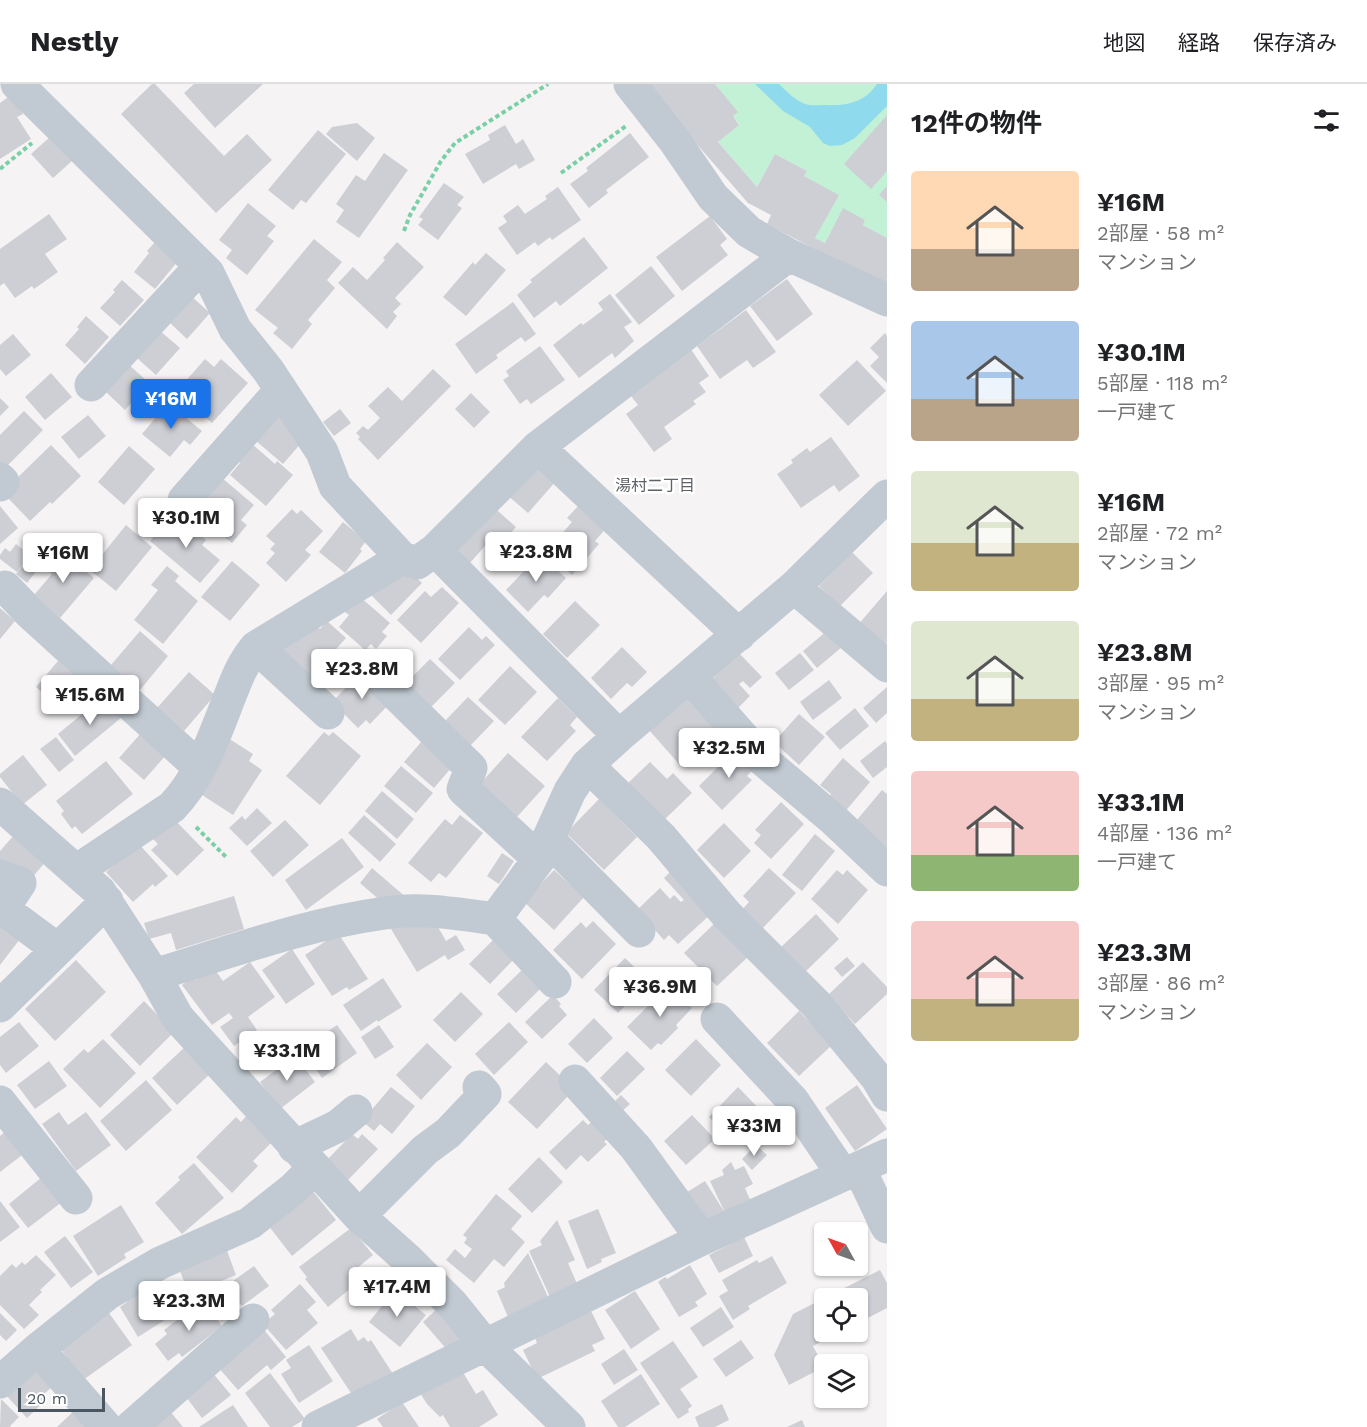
<!DOCTYPE html>
<html lang="ja">
<head>
<meta charset="utf-8">
<style>
	body { margin:0; font-family:"Work Sans","Noto Sans JP",sans-serif; background:#f2f2f2; color:#202124; height:100vh; display:flex; flex-direction:column; font-size:22px; white-space:nowrap }
	* { box-sizing:border-box; margin:0 }
	p { font-size:20px; color:#757577 }
	.icon { flex:none; width:33px; height:33px; fill:none; stroke:currentColor; stroke-width:2; stroke-linecap:round; stroke-linejoin:round }
	.map { position:relative; flex:1; overflow:hidden }
	.panel { display:flex; flex-direction:column; background:#fff; width:480px }
	.panel>* { flex:none }
	.needle { width:39px; rotate:310deg }
	.tools { position:absolute; left:814px; top:1138px; display:grid; gap:12px }
	.tools a { display:grid; place-items:center; width:54px; height:54px; border-radius:6px; background:#fff; box-shadow:0 2px 4px #0004; font-size:30px }
	.scale { position:absolute; left:18px; bottom:15px; width:87px; box-sizing:border-box; padding-left:6px; border:3px solid #4a5661; border-top:0; font-size:16px; line-height:21px; white-space:nowrap; color:#4a5661; -webkit-text-stroke:4px #fff; paint-order:stroke }
	.price { position:absolute; translate:-50% -51px; padding:0 14px; border-radius:6px; background:#fff; color:#222; font-size:20px; line-height:39px; filter:drop-shadow(0 2px 3px #0008) }
	.price::after { content:''; position:absolute; left:50%; top:36px; width:18px; height:14px; margin-left:-9px; background:inherit; clip-path:polygon(0 0,100% 0,50% 100%) }
	.price.on { background:#1a73e8; color:#fff }
	ul { padding:0; list-style:none }
	li { display:flex; align-items:center; gap:18px; height:150px; padding:0 24px }
	li span { display:grid; place-items:center; flex:none; width:168px; height:120px; border-radius:6px; color:#555 }
	li>.icon { margin-inline-start:auto }
	span .icon { width:72px; height:72px; fill:#fffc; stroke-width:1 }
	li b { font-size:26px }
	h2 { display:flex; justify-content:space-between; align-items:center; height:72px; padding:0 24px; font-size:26px }
	header { display:flex; align-items:center; gap:36px; box-sizing:border-box; height:84px; padding:0 30px; background:#fff; border-bottom:2px solid #e0e0e0 }
	header strong { font-size:28px }
	nav { display:flex; gap:33px; margin-inline-start:auto; font-size:21px }
	main { display:flex; flex:1; min-height:0 }
	.map>svg:first-child { display:block }
</style>
</head>
<body>
<header>
<strong>Nestly</strong>
<nav><a>地図</a><a>経路</a><a>保存済み</a></nav>
</header>
<main>
<div class="map">
<svg width="887" height="1343" viewBox="0 0 887 1343">
	<rect width="100%" height="100%" fill="#f5f3f3"/>
	<path fill="#c3f1d5" d="M715,0H887V154L863,141L865,136L843,125L825,159L815,154L838,111L804,92L807,87L775,70L757,103L718,58L739,40L733,32L737,28Z"/>
	<path fill="#90daee" d="M755,0H779C786,7 795,16 805,20C810,22 818,21 824,21C846,22 864,19 877,0H887V22L855,54L842,61L830,62L823,59L810,43L783,27Z"/>
	<path fill="#cdcfd5" d="M152,0H155L224,72L247,50L272,76L216,129L121,30Z
		M194,0H263L215,44L184,9Z
		M649,0H715L738,28L733,32L739,41L718,58L757,103L775,70L807,87L804,92L839,111L815,154L825,159L843,124L865,136L863,141L887,154V203L767,140L771,131L748,119L688,50Z
		M11,11L23,30L17,33L31,55L0,75V19Z
		M887,31V87L871,105L844,80Z
		M357,39L375,54L357,77L326,50L332,43Z
		M505,41L516,60L523,55L535,76L519,85L516,80L483,100L465,70L490,56L488,51Z
		M318,46L346,70L306,119L301,116L293,126L268,106Z
		M630,49L649,73L606,106L608,109L589,124L570,100L588,87L586,84Z
		M51,52L73,76L53,94L31,70Z
		M384,69L408,86L359,154L336,138L344,126L336,120L356,91L365,97Z
		M444,99L464,113L457,121L462,124L438,156L418,141L423,135L419,133Z
		M887,102V118L879,111Z
		M558,103L581,136L552,156L550,153L538,162L535,158L517,171L498,144L507,138L503,132L518,121L525,130L547,115L545,112Z
		M248,119L276,142L267,152L274,157L247,191L226,174L232,166L219,156Z
		M49,130L67,155L45,170L58,188L34,205L32,202L15,214L4,199L0,202V165Z
		M710,132L727,155L720,161L728,171L682,207L656,173Z
		M584,153L608,184L560,222L556,217L534,234L517,211L532,198L530,196Z
		M314,155L342,178L327,196L335,204L308,236L312,240L292,265L273,249L278,244L255,226Z
		M155,158L178,177L155,205L134,188L149,169L147,167Z
		M397,158L424,183L395,214L401,220L393,228L397,232L387,245L338,199L353,183L367,196L385,176L383,174Z
		M486,169L506,186L466,232L443,213L473,178L475,181Z
		M651,182L675,212L639,241L615,211Z
		M787,195L813,230L777,257L750,222Z
		M122,196L144,216L120,242L100,224L115,208L113,206Z
		M610,210L632,238L624,243L634,257L615,274L612,269L579,294L553,261L581,239L583,241L603,226L598,219Z
		M190,211L210,229L187,255L169,238Z
		M513,218L536,250L525,258L521,253L496,271L498,274L476,290L455,260Z
		M746,226L776,268L753,284L747,276L720,295L697,262Z
		M86,232L109,253L85,280L65,261L79,245L77,243Z
		M159,246L180,264L156,291L137,274Z
		M885,249L887,252V299L870,282L879,273L870,264Z
		M13,250L31,271L6,292L0,285V261Z
		M540,262L565,296L531,320L527,315L520,320L503,296L509,292L506,287Z
		M690,264L709,292L699,299L706,308L693,317L696,320L664,343L672,355L654,368L626,330L638,321L628,308Z
		M205,275L214,283L221,275L248,299L212,339L176,308Z
		M857,276L886,307L848,342L819,311Z
		M127,279L149,299L125,326L106,308Z
		M433,285L451,302L378,376L358,355L360,353L356,349L363,342L368,346L380,334L368,322L388,303L402,317Z
		M51,289L72,313L45,336L25,313Z
		M471,309L490,328L474,344L455,325Z
		M0,314L9,323L0,332Z
		M168,319L202,347L190,361L184,356L170,373L142,350Z
		M340,325L351,339L334,352L323,338Z
		M24,327L43,346L4,385L0,381V351Z
		M277,330L302,358L283,380L255,356Z
		M88,331L106,352L79,375L61,353Z
		M831,353L860,392L839,408L834,401L801,424L777,390L793,379L791,376L807,364L810,368Z
		M252,360L275,380L277,377L293,391L266,422L230,391L240,379L238,376Z
		M51,361L81,392L52,420L50,418L30,437L7,413L11,400Z
		M129,362L155,385L124,421L98,398Z
		M534,377L557,396L528,429L506,410Z
		M222,394L254,421L241,436L247,441L232,459L194,428Z
		M581,419L608,442L595,457L599,460L572,491L546,468L572,438L567,434Z
		M490,420L516,443L493,469L485,462L469,480L454,466Z
		M0,422L18,444L0,460Z
		M292,425L297,430L301,426L323,447L305,466L311,471L286,498L266,479L275,469L270,465L275,460L266,452Z
		M171,433L178,439L181,435L206,456L202,461L220,476L200,499L150,457Z
		M343,438L366,457L360,465L362,467L345,489L319,468Z
		M126,441L152,463L116,507L90,486Z
		M46,453L57,461L27,499L16,490Z
		M16,460L30,471L17,488L0,475V471L5,464L10,468Z
		M60,466L94,494L60,534L34,511L52,490L44,484Z
		M852,468L873,489L840,522L819,502Z
		M540,470L566,494L548,514L544,511L528,528L506,506Z
		M232,477L260,501L230,537L201,513Z
		M167,482L179,492L175,497L198,517L163,560L134,536L158,506L151,501Z
		M408,486L422,499L391,531L371,511Z
		M442,503L459,519L421,559L397,536L425,507L431,513Z
		M887,507V558L883,563L857,542Z
		M359,512L390,539L382,548L387,552L376,565L371,560L365,566L339,543L349,531L345,528Z
		M575,517L600,541L567,574L543,550Z
		M0,524L15,537L0,555Z
		M327,537L346,554L309,595L277,566L317,543L320,545Z
		M469,543L482,556L486,552L495,561L460,596L438,575Z
		M828,546L842,563L817,584L803,567Z
		M140,547L168,572L140,606L111,581Z
		M622,563L647,588L632,603L627,599L611,615L591,594Z
		M739,569L762,593L750,604L743,597L739,600L750,612L737,625L710,597Z
		M800,569L814,586L789,606L775,589Z
		M430,575L455,599L429,625L404,601Z
		M58,577L83,598L60,624L36,603Z
		M510,582L537,608L505,641L478,616Z
		M362,587L393,616L370,640L366,636L358,644L332,618Z
		M189,588L215,611L184,647L157,624Z
		M829,596L842,614L813,636L800,618Z
		M887,603V629L876,639L863,624Z
		M104,612L122,633L75,672L58,650Z
		M688,612L718,645L679,680L649,646Z
		M468,613L494,637L468,664L442,640Z
		M558,614L577,633L570,641L576,647L547,677L521,653Z
		M855,624L869,642L840,666L825,649Z
		M799,630L825,653L799,681L774,658Z
		M142,648L167,670L144,696L119,674Z
		M324,648L329,652L333,648L361,672L320,721L286,692Z
		M56,653L74,676L59,688L40,665Z
		M228,654L253,670L249,677L262,686L233,731L199,709Z
		M422,657L452,683L434,704L404,678Z
		M885,657L887,660V683L873,694L860,677Z
		M738,663L757,681L747,692L752,696L722,726L699,702Z
		M508,669L545,702L516,734L479,701Z
		M23,671L47,701L22,721L0,693V690Z
		M843,674L870,698L843,730L827,716L831,710L820,701Z
		M106,677L133,710L82,750L75,742L72,745L61,730L64,727L56,717Z
		M650,678L667,695L673,689L692,709L663,737L628,699Z
		M401,682L433,709L416,729L384,702Z
		M882,706L887,710V763L856,737Z
		M382,707L414,735L397,755L365,727Z
		M599,715L637,753L604,786L566,749Z
		M781,718L804,740L771,775L754,759L761,751L755,746Z
		M257,724L272,739L247,762L229,744L242,732L245,736Z
		M364,731L396,760L380,778L348,749Z
		M460,731L483,749L446,794L439,789L431,798L408,779L445,735L452,741Z
		M174,735L204,766L177,792L151,766L158,760L153,755Z
		M285,736L309,761L273,793L250,767Z
		M724,739L751,767L724,794L697,766Z
		M15,750L47,776L30,796L0,777V767Z
		M815,750L835,767L802,807L782,791Z
		M342,754L364,783L306,826L285,796Z
		M138,759L168,792L155,803L153,800L133,818L106,788Z
		M502,769L514,777L499,800L487,792Z
		M372,784L408,815L383,819L360,799Z
		M769,784L796,809L762,845L742,826L749,818L743,812Z
		M554,786L584,813L554,846L524,818Z
		M672,786L712,829L678,860L669,851L664,856L637,826L660,804L670,815L674,811L681,818L684,816L664,794Z
		M837,786L843,791L847,786L868,806L838,840L811,815Z
		M234,812L244,845L176,866L171,849L149,855L144,839Z
		M816,830L839,855L804,889L780,864Z
		M718,836L751,870L717,902L684,869Z
		M593,837L616,860L582,895L553,866L581,838L586,844Z
		M0,839L20,855L0,881Z
		M398,840L438,843L446,857L456,851L465,866L448,876L445,871L417,888L391,845Z
		M338,849L368,895L349,906L347,903L332,912L305,871Z
		M496,853L514,875L490,900L469,880Z
		M292,865L315,900L286,920L262,886Z
		M847,873L855,882L842,893L834,884Z
		M625,874L649,897L618,929L594,906Z
		M76,876L106,908L55,957L25,925Z
		M250,878L275,913L248,933L257,946L234,962L220,943L233,934L229,929L212,941L182,901L193,893L195,896L206,888L215,886L223,897Z
		M863,878L887,903V910L855,940L828,911Z
		M525,883L541,904L516,929L497,910Z
		M383,894L402,923L378,938L377,936L361,947L343,921Z
		M669,901L692,924L676,941L678,944L661,961L658,959L651,966L627,943Z
		M461,908L483,930L455,958L433,936Z
		M553,911L561,920L559,922L567,931L542,955L525,938Z
		M144,917L174,948L140,982L110,951Z
		M799,927L832,961L799,992L767,959Z
		M594,934L613,954L587,979L568,960Z
		M19,938L39,962L6,989L0,981V953Z
		M509,938L528,958L494,991L475,970Z
		M337,941L357,969L322,994L302,965Z
		M379,941L394,963L375,975L361,953Z
		M103,955L136,989L100,1024L63,985L84,965L88,969Z
		M696,955L721,981L691,1012L665,986Z
		M427,959L452,983L421,1016L396,991Z
		M187,961L212,988L177,1021L152,994Z
		M627,967L645,985L617,1012L600,994Z
		M295,972L315,998L280,1025L260,998Z
		M49,977L67,1002L35,1025L17,1001Z
		M546,978L570,1001L568,1012L537,1045L508,1018Z
		M146,996L172,1026L126,1067L100,1037Z
		M857,1001L887,1045L855,1067L825,1024Z
		M391,1003L415,1022L392,1050L380,1040L374,1047L362,1037Z
		M738,1003L765,1031L736,1060L709,1033Z
		M621,1011L630,1020L620,1029L612,1020Z
		M59,1028L68,1041L86,1028L111,1061L76,1087L42,1040Z
		M248,1030L274,1056L253,1077L258,1082L232,1109L196,1073L236,1033L241,1038Z
		M692,1031L715,1055L686,1081L664,1057Z
		M583,1036L588,1041L594,1036L609,1052L604,1058L607,1060L588,1078L581,1071L566,1086L549,1068Z
		M8,1045L26,1068L0,1088V1052Z
		M352,1050L358,1055L362,1050L378,1065L346,1098L326,1077Z
		M756,1061L767,1071L752,1086L742,1075Z
		M539,1073L563,1098L532,1129L508,1105Z
		M731,1078L735,1086L744,1082L753,1100L745,1104L751,1118L726,1131L710,1097L724,1091L722,1086Z
		M194,1079L224,1114L182,1150L155,1119L180,1096L178,1093Z
		M42,1093L62,1118L28,1144L9,1120Z
		M705,1097L725,1129L704,1142L684,1110Z
		M312,1106L336,1136L292,1172L268,1141Z
		M496,1110L522,1132L511,1145L525,1158L504,1183L494,1175L474,1199L446,1176L455,1165L465,1174L472,1165L464,1159L467,1154L463,1151Z
		M0,1117L20,1143L0,1158Z
		M121,1121L144,1158L124,1170L126,1174L98,1192L73,1152Z
		M598,1125L616,1169L601,1175L602,1178L587,1185L568,1137Z
		M557,1136L575,1176L568,1179L578,1202L551,1215L529,1167L542,1161L540,1157Z
		M351,1144L373,1171L350,1190L357,1199L328,1223L305,1195L307,1193L299,1183Z
		M65,1152L93,1188L71,1204L44,1168Z
		M744,1153L753,1172L719,1189L709,1171Z
		M226,1164L236,1191L189,1210L178,1182Z
		M528,1169L549,1215L508,1233L497,1207L505,1203L504,1199Z
		M36,1171L56,1191L40,1206L42,1208L29,1221L39,1231L24,1245L0,1221V1192L12,1180L16,1184L22,1178L25,1181Z
		M772,1172L787,1199L748,1222L750,1225L733,1236L719,1212L728,1207L722,1196L757,1176L759,1179Z
		M690,1181L707,1210L695,1218L698,1222L679,1233L658,1198L665,1193L667,1195Z
		M254,1182L269,1202L242,1222L237,1216L229,1221L219,1207Z
		M880,1186L887,1199V1224L858,1239V1215H825V1248H840L813,1262L824,1283L789,1301L774,1271L793,1230Z
		M150,1198L171,1232L138,1253L120,1223L127,1218L125,1214Z
		M300,1200L316,1218L307,1226L318,1239L286,1266L263,1240L275,1230L271,1226Z
		M395,1206L426,1231L400,1263L369,1238Z
		M635,1207L660,1245L631,1265L605,1226Z
		M203,1216L222,1242L182,1273L179,1269L168,1277L155,1260L167,1250L164,1246Z
		M439,1223L470,1257L449,1268L423,1238Z
		M721,1223L734,1243L703,1263L690,1244Z
		M591,1227L605,1255L592,1261L595,1267L537,1295L523,1266L537,1259L535,1254Z
		M0,1229L17,1246L6,1257L0,1251Z
		M109,1229L132,1261L83,1296L60,1264Z
		M261,1242L286,1273L271,1286L267,1281L238,1306L218,1283Z
		M351,1245L358,1257L364,1253L368,1258L371,1256L393,1290L355,1315L321,1264Z
		M741,1256L754,1274L726,1293L713,1275Z
		M673,1257L698,1293L680,1305L692,1322L688,1325L689,1328L678,1335L640,1279Z
		M309,1261L333,1297L299,1319L281,1290L291,1284L286,1276Z
		M624,1265L638,1286L614,1301L601,1280Z
		M37,1284L54,1301L43,1311L47,1315L27,1334L5,1310Z
		M461,1285L476,1310L483,1306L498,1331L479,1343H450L443,1331L440,1333L427,1320L418,1306Z
		M211,1287L231,1311L202,1334L183,1309Z
		M270,1289L305,1335L292,1343H270L245,1309Z
		M641,1290L660,1320L625,1343H618L601,1317Z
		M1,1315L19,1333L10,1342L11,1343H0Z
		M402,1318L419,1343H383L377,1335Z
		M722,1320L729,1336L715,1343H699L695,1333Z
		M233,1321L248,1343H199Z
		M76,1325L92,1343H57Z
		M169,1326L183,1343H149Z
		M802,1336L805,1343H787Z"/>
	<g fill="none" stroke-linecap="round" stroke-linejoin="round">
		<path stroke="#7ad0a6" stroke-width="4" stroke-dasharray="4.5 3" stroke-linecap="butt" d="M0,85L32,59
			M561,89L626,42
			M404,147L410,131L441,77L455,59L548,0
			M196,743L227,774"/>
		<path stroke="#c1cad2" stroke-width="33" d="M17,0L208,189L235,245L268,286L322,368L335,402L402,474L417,479L435,466L538,363L789,171
			M630,0L674,56L713,113L749,148L789,171L887,216
			M91,301L201,182
			M538,363L739,551
			M0,395L3,398L0,401
			M184,416L281,306
			M435,466L619,652
			M5,503L30,529L199,683
			M794,503L887,582
			M256,563L328,629
			M366,581L471,684L463,705L539,775
			M690,593L763,676L834,736L887,786
			M587,681L661,753L727,831L816,920L877,994L887,1011
			M0,720L100,808L154,891L178,934L359,1132L407,1175L453,1221L486,1262L569,1343
			M548,755L639,847
			M76,787L172,723C201,693 215,650 230,612C237,594 243,578 256,563L402,474
			M0,792L20,799L3,825L57,865
			M495,835L555,898
			M154,891C230,868 306,840 385,829C421,823 459,830 495,835L539,775L570,707L587,681L619,652L794,503L887,412
			M0,922L107,817
			M717,935L793,1017L843,1091
			M575,997L636,1064L702,1155
			M0,1018L76,1114
			M294,1063L338,1042L356,1027
			M859,1084L887,1143
			M359,1132L425,1066L448,1049L485,1010L479,1003
			M0,1298L38,1265
			M106,1343L38,1265L107,1210L160,1179L250,1139L293,1105L314,1084
			M131,1343L253,1236
			M318,1343L702,1155L887,1071"/>
	</g>
	<g text-anchor="middle" dominant-baseline="central" stroke-width="5" stroke-linejoin="round" paint-order="stroke">
		<g font-size="16" fill="#5f6368" stroke="#fff">
			<text x="655" y="401">湯村二丁目</text>
		</g>
	</g>
</svg>
<div class="tools">
<a><svg class="needle" viewBox="-14 -14 28 28"><path d="M0-13l5 13h-10z" fill="#e53935"/><path d="M0 13l5-13h-10z" fill="#757577"/></svg></a>
<a><svg class="icon" aria-label="locate" viewBox="0 0 24 24"><circle cx="12" cy="12" r="6"/><path d="M12 2v4M12 18v4M2 12h4M18 12h4"/></svg></a>
<a><svg class="icon" aria-label="layers" viewBox="0 0 24 24"><path d="M12 4l9 5-9 5-9-5zM3 14l9 5 9-5"/></svg></a>
</div>
<div class="scale">20 m</div>
<b class="price on" style="left:171px;top:346px">¥16M</b>
<b class="price" style="left:186px;top:465px">¥30.1M</b>
<b class="price" style="left:536px;top:499px">¥23.8M</b>
<b class="price" style="left:63px;top:500px">¥16M</b>
<b class="price" style="left:362px;top:616px">¥23.8M</b>
<b class="price" style="left:90px;top:642px">¥15.6M</b>
<b class="price" style="left:729px;top:695px">¥32.5M</b>
<b class="price" style="left:660px;top:934px">¥36.9M</b>
<b class="price" style="left:287px;top:998px">¥33.1M</b>
<b class="price" style="left:754px;top:1073px">¥33M</b>
<b class="price" style="left:397px;top:1234px">¥17.4M</b>
<b class="price" style="left:189px;top:1248px">¥23.3M</b>
</div>
<section class="panel">
<h2>12件の物件<svg class="icon" aria-label="filters" viewBox="0 0 24 24"><path d="M4 7h16M4 17h16"/><circle cx="9" cy="7" r="2"/><circle cx="15" cy="17" r="2"/></svg></h2>
<ul>
<li><span style="background:linear-gradient(#ffd9b3 65%,#b9a48a 0)"><svg class="icon" aria-label="home" viewBox="0 0 24 24"><path d="M3 11l9-7 9 7M6 9v11h12V9"/></svg></span><div><b>¥16M</b><p>2部屋 · 58 m²</p><p>マンション</p></div></li>
<li><span style="background:linear-gradient(#a9c7e8 65%,#b9a48a 0)"><svg class="icon" aria-label="home" viewBox="0 0 24 24"><path d="M3 11l9-7 9 7M6 9v11h12V9"/></svg></span><div><b>¥30.1M</b><p>5部屋 · 118 m²</p><p>一戸建て</p></div></li>
<li><span style="background:linear-gradient(#dfe7d0 60%,#c2b280 0)"><svg class="icon" aria-label="home" viewBox="0 0 24 24"><path d="M3 11l9-7 9 7M6 9v11h12V9"/></svg></span><div><b>¥16M</b><p>2部屋 · 72 m²</p><p>マンション</p></div></li>
<li><span style="background:linear-gradient(#dfe7d0 65%,#c2b280 0)"><svg class="icon" aria-label="home" viewBox="0 0 24 24"><path d="M3 11l9-7 9 7M6 9v11h12V9"/></svg></span><div><b>¥23.8M</b><p>3部屋 · 95 m²</p><p>マンション</p></div></li>
<li><span style="background:linear-gradient(#f6c9c9 70%,#8fb573 0)"><svg class="icon" aria-label="home" viewBox="0 0 24 24"><path d="M3 11l9-7 9 7M6 9v11h12V9"/></svg></span><div><b>¥33.1M</b><p>4部屋 · 136 m²</p><p>一戸建て</p></div></li>
<li><span style="background:linear-gradient(#f6c9c9 65%,#c2b280 0)"><svg class="icon" aria-label="home" viewBox="0 0 24 24"><path d="M3 11l9-7 9 7M6 9v11h12V9"/></svg></span><div><b>¥23.3M</b><p>3部屋 · 86 m²</p><p>マンション</p></div></li>
</ul>
</section>
</main>
</body>
</html>
